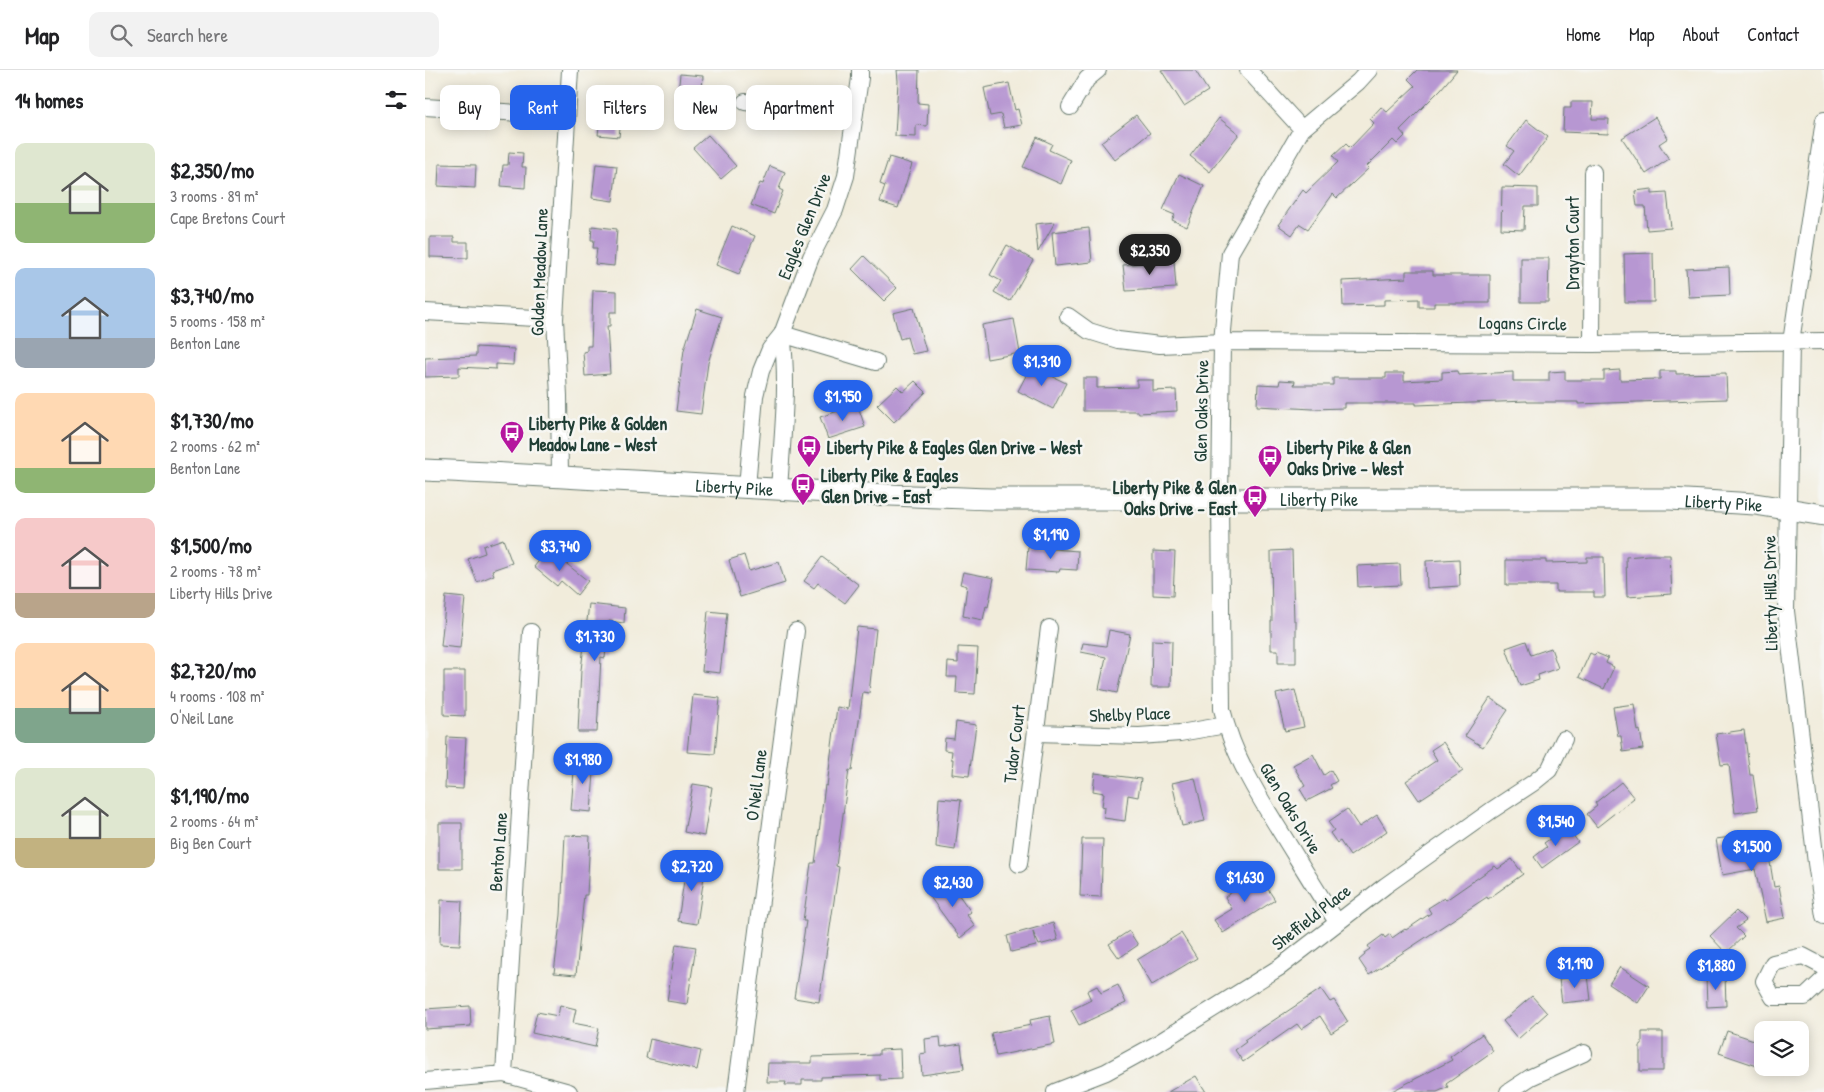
<!DOCTYPE html>
<html lang="en">
<head>
<meta charset="utf-8">
<style>
	body { margin:0; font-family:"Patrick Hand",sans-serif; background:#f2f2f2; color:#202124; height:100vh; display:flex; flex-direction:column; font-size:19px; white-space:nowrap }
	* { box-sizing:border-box; margin:0 }
	p { font-size:16px; color:#757577 }
	.icon { flex:none; width:28px; height:28px; fill:none; stroke:currentColor; stroke-width:2; stroke-linecap:round; stroke-linejoin:round }
	.map { position:relative; flex:1; overflow:hidden }
	.sheet { display:flex; flex-direction:column; background:#fff; width:425px }
	.sheet>* { flex:none }
	.guide { position:absolute; left:15px; top:15px; width:475px; height:45px; display:flex; gap:10px }
	.tools { position:absolute; left:1329px; top:951px; display:grid; gap:10px }
	.tools a { display:grid; place-items:center; width:55px; height:55px; border-radius:10px; background:#fff; box-shadow:0 2px 12px #0003; font-size:25px }
	.price { position:absolute; translate:-50% -42px; padding:0 11px; border-radius:18px; background:#2563eb; color:#fff; font-size:16px; line-height:32px; filter:drop-shadow(0 1px 2px #0008) }
	.price::after { content:''; position:absolute; left:50%; top:30px; width:15px; height:11px; margin-left:-8px; background:inherit; clip-path:polygon(0 0,100% 0,50% 100%) }
	.price.current { background:#222; color:#fff }
	ul { padding:0; list-style:none }
	li { display:flex; align-items:center; gap:15px; height:125px; padding:0 15px }
	li span { display:grid; place-items:center; flex:none; width:140px; height:100px; border-radius:10px; color:#555 }
	li>.icon { margin-inline-start:auto }
	span .icon { width:60px; height:60px; fill:#fffc; stroke-width:1 }
	li b { font-size:21px }
	h2 { display:flex; justify-content:space-between; align-items:center; height:60px; padding:0 15px; font-size:21px }
	.tag { padding:0 18px; border-radius:10px; background:#fff; box-shadow:0 2px 12px #0003; font-size:18px; line-height:45px }
	.tag.current { background:#2563eb; color:#fff }
	header { display:flex; align-items:center; gap:30px; box-sizing:border-box; height:70px; padding:0 25px; background:#fff; border-bottom:1px solid #e0e0e0 }
	header strong { font-size:24px }
	nav { display:flex; gap:28px; margin-inline-start:auto; font-size:18px }
	.search { width:350px; height:45px; background:#f2f2f2; display:flex; align-items:center; gap:12px; box-sizing:border-box; padding:0 18px; border-radius:10px; color:#757577; font-size:19px }
	main { display:flex; flex:1; min-height:0 }
	.map>svg:first-child { display:block }
</style>
</head>
<body>
<header>
<strong>Map</strong>
<div class="search"><svg class="icon" aria-label="search" viewBox="0 0 24 24"><circle cx="10" cy="10" r="6"/><path d="M15 15l6 6"/></svg>Search here</div>
<nav><a>Home</a><a>Map</a><a>About</a><a>Contact</a></nav>
</header>
<main>
<section class="sheet">
<h2>14 homes<svg class="icon" aria-label="filters" viewBox="0 0 24 24"><path d="M4 7h16M4 17h16"/><circle cx="9" cy="7" r="2"/><circle cx="15" cy="17" r="2"/></svg></h2>
<ul>
<li><span style="background:linear-gradient(#dfe7d0 60%,#8fb573 0)"><svg class="icon" aria-label="home" viewBox="0 0 24 24"><path d="M3 11l9-7 9 7M6 9v11h12V9"/></svg></span><div><b>$2,350/mo</b><p>3 rooms · 89 m²</p><p>Cape Bretons Court</p></div></li>
<li><span style="background:linear-gradient(#a9c7e8 70%,#9aa5b1 0)"><svg class="icon" aria-label="home" viewBox="0 0 24 24"><path d="M3 11l9-7 9 7M6 9v11h12V9"/></svg></span><div><b>$3,740/mo</b><p>5 rooms · 158 m²</p><p>Benton Lane</p></div></li>
<li><span style="background:linear-gradient(#ffd9b3 75%,#8fb573 0)"><svg class="icon" aria-label="home" viewBox="0 0 24 24"><path d="M3 11l9-7 9 7M6 9v11h12V9"/></svg></span><div><b>$1,730/mo</b><p>2 rooms · 62 m²</p><p>Benton Lane</p></div></li>
<li><span style="background:linear-gradient(#f6c9c9 75%,#b9a48a 0)"><svg class="icon" aria-label="home" viewBox="0 0 24 24"><path d="M3 11l9-7 9 7M6 9v11h12V9"/></svg></span><div><b>$1,500/mo</b><p>2 rooms · 78 m²</p><p>Liberty Hills Drive</p></div></li>
<li><span style="background:linear-gradient(#ffd9b3 65%,#7fa58c 0)"><svg class="icon" aria-label="home" viewBox="0 0 24 24"><path d="M3 11l9-7 9 7M6 9v11h12V9"/></svg></span><div><b>$2,720/mo</b><p>4 rooms · 108 m²</p><p>O'Neil Lane</p></div></li>
<li><span style="background:linear-gradient(#dfe7d0 70%,#c2b280 0)"><svg class="icon" aria-label="home" viewBox="0 0 24 24"><path d="M3 11l9-7 9 7M6 9v11h12V9"/></svg></span><div><b>$1,190/mo</b><p>2 rooms · 64 m²</p><p>Big Ben Court</p></div></li>
</ul>
</section>
<div class="map">
<svg width="1399" height="1022" viewBox="0 0 1399 1022">
	<rect width="100%" height="100%" fill="#f6f6f2"/>
	<filter id="ink" filterUnits="userSpaceOnUse"><feTurbulence type="fractalNoise" baseFrequency=".02" numOctaves="2"/><feDisplacementMap in="SourceGraphic" scale="10" xChannelSelector="R" yChannelSelector="G"/><feConvolveMatrix kernelMatrix="1 2 1 2 8 2 1 2 1" color-interpolation-filters="sRGB"/></filter>
	<filter id="wash" filterUnits="userSpaceOnUse"><feTurbulence type="fractalNoise" baseFrequency=".0096" numOctaves="4" result="noise"/><feDisplacementMap in="SourceGraphic" scale="20" xChannelSelector="R" yChannelSelector="G"/><feGaussianBlur stdDeviation="1.12" result="paint"/><feColorMatrix in="noise" values="0 0 0 0 0 0 0 0 0 0 0 0 0 0 0 0 0 1.4 0 .05"/><feComposite in="paint" operator="in"/></filter>
	<g filter="url(#wash)">
		<rect width="100%" height="100%" fill="#f1ecdb"/>
		<g id="blocks">
			<path fill="#b797d2" d="M472,0H494L493,33L503,34L502,56L491,55V67L470,66L473,11Z
				M736,0H770L783,21L759,36Z
				M992,0H1032L1016,19L975,60L980,66L972,74L968,70L942,96L944,98L912,128L908,124L883,159L875,154L867,165L853,155L878,120L881,123L913,92L908,86L921,74L925,78L949,53L945,49L956,37L962,42L990,16L983,9Z
				M255,4L278,6L276,34H273L271,51L254,50L256,33H252Z
				M584,13L590,40L593,39L597,55L579,58L576,44L565,46L559,18Z
				M172,26L198,29L194,67L173,65L175,48L170,47Z
				M1146,32H1168L1167,49H1184L1183,64L1138,62L1139,38H1146Z
				M711,45L725,63L690,90L676,72Z
				M1230,47L1243,68L1234,74L1244,89L1221,104L1197,68Z
				M794,48L814,64L785,102L765,86Z
				M1101,50L1123,67L1094,106L1079,94L1089,81L1082,76Z
				M283,65L311,96L296,109L268,78Z
				M612,67L627,74L624,80L646,90L636,114L598,97Z
				M84,82L98,83L97,97H101L100,118L76,116L78,95H83Z
				M464,87L487,94L473,138L455,132L460,116L455,114Z
				M14,94L51,95L50,118L13,116Z
				M171,94L192,96L188,131L167,128Z
				M345,96L360,102L354,119L358,121L349,144L326,135L335,113L338,114Z
				M754,104L779,116L762,157L747,150L750,145L738,140Z
				M1077,117L1113,118V136H1100L1099,160L1076,159Z
				M1227,119V124L1242,123L1246,158L1222,160L1220,136H1212L1210,121Z
				M630,152L613,182L610,154Z
				M167,156L192,159L189,196L170,194L172,178H168L169,170H166Z
				M307,156L330,166L314,204L291,195Z
				M664,158L667,192L630,196L627,162Z
				M5,167H29V172H43V188L5,187Z
				M582,175L608,190L585,231L569,222L576,211L565,205Z
				M1228,183L1229,232H1200L1199,184Z
				M439,186L472,218L459,231L427,199Z
				M1096,188H1124L1123,232H1096Z
				M749,191L751,218L701,221L698,195Z
				M1304,197L1305,225L1263,227L1261,199Z
				M981,201H1008V205H1065V233H1009V237H994V229L959,230V235L918,236L917,211L981,208Z
				M168,220L192,221V242H185V256H182L185,304L160,306L158,282L162,281V276H166Z
				M489,238L501,281L487,284L482,267L475,269L468,243Z
				M272,239L297,247L283,293L276,344L251,341L259,280Z
				M589,249L595,283L562,289L557,255Z
				M51,277L89,279L88,295L71,294V299L34,297V306L0,307V288L51,286Z
				M606,296L641,313L628,339L593,321Z
				M1195,300V310L1235,309V301H1251V304L1301,303L1302,329L1153,334V332H1102V331L991,335V333H919V338L888,339L832,336L833,314L854,315L855,310L870,311L869,315H908V308H961V303H979V311L1017,309V302L1032,301L1033,305L1088,302V311H1124V302L1140,301V310H1179V301Z
				M658,308H672V318L712,317V310H728V321L751,320L752,341L713,343V341H658Z
				M490,311L501,322L469,352L452,335L472,316L478,322Z
				M428,336H433L440,357L403,369L395,347Z
				M78,469L87,493L67,500L69,505L52,512L43,489L60,483L58,476Z
				M603,477L653,481L652,500L635,499L634,502L601,500Z
				M123,479L163,511L152,525L136,511L132,516L109,497Z
				M867,480L869,551H871V593H853V580H846V551H847L846,481Z
				M728,481L750,482L748,526L728,525Z
				M319,485L324,501L354,492L360,513L315,527L304,490Z
				M1223,485H1245L1247,524L1202,527L1201,487Z
				M397,487L434,515L420,533L393,513L389,518L379,511Z
				M1162,487H1179L1180,527H1169V522H1131V515H1081V490H1121V493L1162,492Z
				M1034,489L1035,516L1002,518L1001,491Z
				M975,494L976,515L933,517L932,496Z
				M538,502L569,508L563,537L561,536L558,550L538,546L542,516L535,514Z
				M21,526L40,528L35,578L16,576Z
				M164,534L200,538L199,553L184,551L180,588L176,587L172,662H153L156,600Z
				M283,541L302,543L295,603L277,601Z
				M432,557L451,559L444,623L438,622L427,701L424,700L411,796L414,797L394,932L369,928L381,851H378L386,793H390L400,715L402,716L412,637L423,639Z
				M684,560L705,564L692,623L674,619L681,587L656,582L658,573L681,576Z
				M727,570L747,571L746,617H726Z
				M1101,571L1106,585L1126,578L1133,598L1113,605L1114,610L1095,616L1081,578Z
				M533,577L553,578L550,624L531,623L532,607H522L523,592L533,593Z
				M1165,583L1169,585L1171,583L1183,588L1181,593L1189,597L1179,619L1154,607Z
				M19,601H40V646L19,645Z
				M870,620L879,657L860,661L851,624Z
				M268,625L295,628L290,684L262,682Z
				M1065,628L1083,640L1058,677L1040,666Z
				M1209,634L1213,661L1215,660L1218,679L1198,682L1196,666H1193L1188,637Z
				M531,652L551,655L544,706L527,704L528,689H526L527,681L519,680L520,668L529,669Z
				M1319,660L1325,705H1328L1333,740L1310,743L1304,694L1296,695L1291,664Z
				M22,667L41,668L38,719L20,718Z
				M1018,672L1038,701L994,730L981,711L1012,690L1006,680Z
				M888,684L899,705L906,700L912,711L905,715L907,718L882,731L875,719L880,716L868,695Z
				M150,688L170,690L166,742L146,740Z
				M670,703L716,709L713,727L703,725L700,751L679,748L680,737L677,736L679,723L668,721Z
				M770,708L780,751L757,756L747,713Z
				M1196,712L1209,728L1172,757L1162,744L1172,736L1170,733Z
				M268,714L287,717L279,766L259,762Z
				M514,728L536,730L530,780L511,777Z
				M922,739L934,757L952,745L962,761L925,786L915,771L912,773L905,763L909,760L903,752Z
				M14,753H37V799H14Z
				M1142,757L1153,772L1117,798L1109,787L1122,777L1119,773Z
				M140,765L165,766L162,825H159L151,905L129,903L136,845Z
				M1321,765L1324,782L1343,780L1349,817L1354,816L1360,848L1341,852L1330,799L1297,805L1291,769Z
				M657,769H678L676,827L655,826Z
				M1087,789L1098,804L1063,829L1062,827L944,905L934,890L940,885L939,883L945,879L943,876L958,865L960,868L965,864L967,868L980,859L981,860L1006,843L1003,838L1019,828L1021,830L1070,796L1073,799Z
				M262,790L281,793L272,854L253,851Z
				M833,804L850,830L798,863L789,850L807,839L800,827Z
				M523,810L546,842L542,845L550,856L535,868L503,824Z
				M16,830L37,831L35,875L15,874Z
				M1311,841L1321,851L1311,858L1319,866L1301,883L1285,866Z
				M628,853L633,870L614,875L608,862L611,876L586,882L582,866Z
				M704,861L713,875L694,888L684,874Z
				M756,863L772,888L727,915L712,890Z
				M251,874L271,877L262,934L242,931Z
				M1195,897L1224,916L1213,933L1184,914Z
				M1163,905L1166,930L1137,933L1134,909Z
				M1300,905L1301,936L1282,937L1281,906Z
				M693,915L701,933L654,955L646,940L666,930L662,921L672,916L676,923Z
				M896,919L905,932L909,930L923,952L906,963L895,946L876,959L872,954L818,992L810,980L821,972L819,970Z
				M1107,926L1122,943L1093,969L1078,951Z
				M135,935L151,939L148,953L174,958L170,977L107,963L112,942L133,946Z
				M45,936L46,956L0,959V939Z
				M625,946L630,974L571,986L566,963L606,955L605,950Z
				M1302,961L1338,973V989L1335,997L1294,983Z
				M1217,962H1238V1001H1215V975H1217Z
				M1057,964L1068,981L1021,1014L1023,1017L1012,1022H965L1027,990L1025,987Z
				M515,967L516,977L536,974L539,999L497,1005L495,984L501,983L500,969Z
				M225,969L276,981L272,1000L221,988Z
				M475,979L476,1009L455,1010V1005L396,1007V1010H377V1015H360L361,1012H342L343,993H387V987L454,985V980Z
				M771,1006L781,1022H743Z"/>
		</g>
	</g>
	<g filter="url(#ink)">
		<use href="#blocks" fill-opacity="0" stroke="#687a6e" stroke-width="1"/>
		<g fill="none" stroke-linecap="round" stroke-linejoin="round">
			<defs>
				<path id="minor" d="M823,0L877,59
					M320,32L429,45
					M0,37L141,46
					M645,37L662,9L673,0
					M1399,50L1366,272L1361,541L1391,793L1399,846
					M0,242L130,249
					M643,246L664,261L693,270L735,275L797,272L1167,274L1399,271
					M357,264L451,292
					M1167,274L1168,102
					M135,406L134,326L130,249L145,0
					M322,417L330,326L336,301L345,279L357,264L386,187L410,140L421,106L435,8V0
					M354,420C357,368 364,316 357,264
					M611,663L714,666L755,663L801,655
					M594,794L624,558
					M912,852C893,823 875,793 857,764C832,724 808,685 797,639L795,430L797,272L805,183L877,59L933,12L944,0
					M1399,897L1378,886L1348,893L1339,911L1348,927H1380L1399,909
					M79,1004L106,562
					M0,1011L79,1004L144,1022
					M311,1022L371,561
					M630,1022L681,1002L730,975L855,897L960,816L1067,740L1108,713L1124,700L1139,669
					M1083,1022L1106,1007L1159,983"/>
				<g id="tertiary">
					<path id="s1" d="M0,400C189,408 377,423 566,429H1245L1330,434L1399,445"/>
				</g>
			</defs>
			<use href="#minor" stroke="#687a6e" stroke-width="18"/>
			<use href="#tertiary" stroke="#687a6e" stroke-width="23"/>
			<use href="#minor" stroke="#fff" stroke-width="16"/>
			<use href="#tertiary" stroke="#fff" stroke-width="21"/>
		</g>
	</g>
	<defs>
		<symbol id="bus-pin" viewBox="-11 -11 22 30"><path d="M0 17L-7.5 6A9.5 9.5 0 1 1 7.5 6Z" fill="#b5179e" stroke="#f6f6f2"/><path d="M-5-6H5V4H4V6H2V4H-2V6H-4V4H-5ZM-3.5-4V0h7V-4ZM-3.5 1.2v1.5H-2V1.2ZM2 1.2v1.5H3.5V1.2Z" fill="#fff"/></symbol>
	</defs>
	<g fill-rule="evenodd">
		<use href="#bus-pin" x="73" y="349" width="28" height="38"/>
		<use href="#bus-pin" x="370" y="363" width="28" height="38"/>
		<use href="#bus-pin" x="831" y="373" width="28" height="38"/>
		<use href="#bus-pin" x="364" y="401" width="28" height="38"/>
		<use href="#bus-pin" x="816" y="413" width="28" height="38"/>
	</g>
	<g text-anchor="middle" dominant-baseline="central" stroke-width="5" stroke-linejoin="round" paint-order="stroke">
		<g font-size="18" fill="#1f3d34" stroke="#f6f6f2">
			<text transform="translate(379 156) rotate(-68)">Eagles Glen Drive</text>
			<text transform="translate(1147 173) rotate(-90)">Drayton Court</text>
			<text transform="translate(114 202) rotate(-88)">Golden Meadow Lane</text>
			<text transform="translate(1098 253) rotate(1)">Logans Circle</text>
			<text transform="translate(776 341) rotate(-89)">Glen Oaks Drive</text>
			<text stroke="none"><textPath href="#s1" startOffset="310">Liberty Pike</textPath></text>
			<text stroke="none"><textPath href="#s1" startOffset="895">Liberty Pike</textPath></text>
			<text stroke="none"><textPath href="#s1" startOffset="1300">Liberty Pike</textPath></text>
			<text transform="translate(1345 523) rotate(-91)">Liberty Hills Drive</text>
			<text transform="translate(705 644) rotate(-2)">Shelby Place</text>
			<text transform="translate(589 674) rotate(-83)">Tudor Court</text>
			<text transform="translate(331 715) rotate(-83)">O'Neil Lane</text>
			<text transform="translate(866 738) rotate(59)">Glen Oaks Drive</text>
			<text transform="translate(73 782) rotate(-86)">Benton Lane</text>
			<text transform="translate(886 847) rotate(-38)">Sheffield Place</text>
		</g>
		<g font-size="18" font-weight="bold" fill="#1f3d34" stroke="#f6f6f2" text-anchor="start">
			<text x="104" y="353">Liberty Pike &amp; Golden<tspan x="104" dy="21">Meadow Lane - West</tspan></text>
			<text x="402" y="377">Liberty Pike &amp; Eagles Glen Drive - West</text>
			<text x="862" y="377">Liberty Pike &amp; Glen<tspan x="862" dy="21">Oaks Drive - West</tspan></text>
			<text x="396" y="405">Liberty Pike &amp; Eagles<tspan x="396" dy="21">Glen Drive - East</tspan></text>
			<text x="812" y="417" text-anchor="end">Liberty Pike &amp; Glen<tspan x="812" dy="21">Oaks Drive - East</tspan></text>
		</g>
	</g>
</svg>
<div class="tools">
<a><svg class="icon" aria-label="layers" viewBox="0 0 24 24"><path d="M12 4l9 5-9 5-9-5zM3 14l9 5 9-5"/></svg></a>
</div>
<b class="price current" style="left:725px;top:206px">$2,350</b>
<b class="price" style="left:617px;top:317px">$1,310</b>
<b class="price" style="left:418px;top:352px">$1,950</b>
<b class="price" style="left:626px;top:490px">$1,190</b>
<b class="price" style="left:135px;top:502px">$3,740</b>
<b class="price" style="left:170px;top:592px">$1,730</b>
<b class="price" style="left:158px;top:715px">$1,980</b>
<b class="price" style="left:1131px;top:777px">$1,540</b>
<b class="price" style="left:1327px;top:802px">$1,500</b>
<b class="price" style="left:267px;top:822px">$2,720</b>
<b class="price" style="left:820px;top:833px">$1,630</b>
<b class="price" style="left:528px;top:838px">$2,430</b>
<b class="price" style="left:1150px;top:919px">$1,190</b>
<b class="price" style="left:1291px;top:921px">$1,880</b>
<div class="guide">
<a class="tag">Buy</a>
<a class="tag current">Rent</a>
<a class="tag">Filters</a>
<a class="tag">New</a>
<a class="tag">Apartment</a>
</div>
</div>
</main>
</body>
</html>
